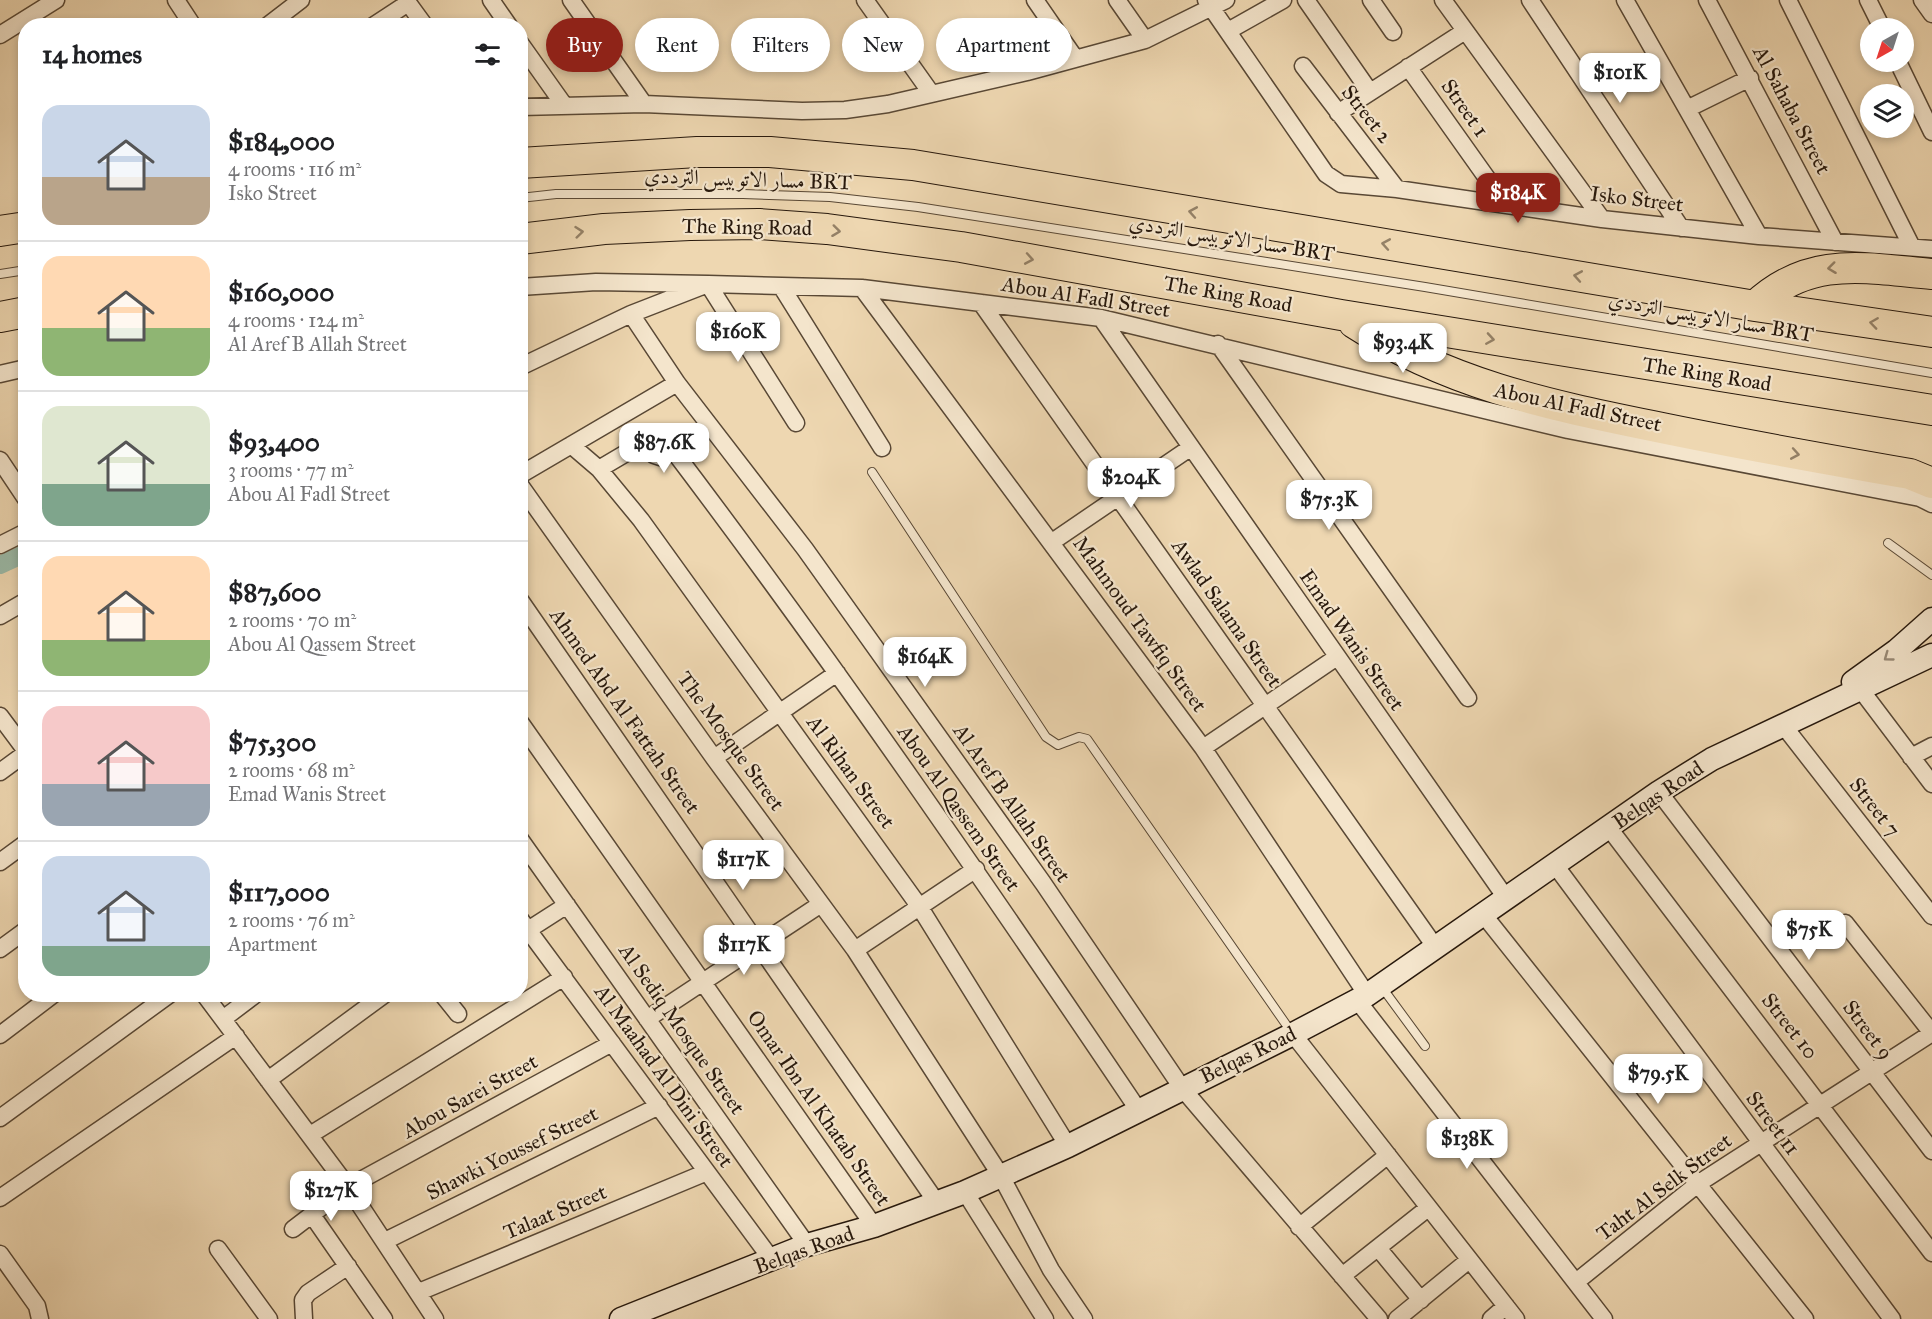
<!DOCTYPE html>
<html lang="en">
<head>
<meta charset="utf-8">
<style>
	body { margin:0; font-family:"IM FELL Great Primer",Amiri,serif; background:#f2f2f2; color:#202124; height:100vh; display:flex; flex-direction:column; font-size:22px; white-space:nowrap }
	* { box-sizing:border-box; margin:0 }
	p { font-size:20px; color:#757577 }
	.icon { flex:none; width:33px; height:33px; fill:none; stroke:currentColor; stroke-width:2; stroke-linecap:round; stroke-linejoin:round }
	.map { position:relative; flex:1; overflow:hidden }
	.sheet { position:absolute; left:18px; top:18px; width:510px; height:984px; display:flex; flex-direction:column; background:#fff; border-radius:24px; box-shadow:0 3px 9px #0003 }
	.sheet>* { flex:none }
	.guide { position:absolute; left:546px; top:18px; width:570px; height:54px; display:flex; gap:12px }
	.needle { width:39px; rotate:219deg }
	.controls { position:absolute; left:1860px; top:18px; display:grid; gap:12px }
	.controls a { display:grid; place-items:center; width:54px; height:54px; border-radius:50%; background:#fff; box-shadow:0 3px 9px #0003; font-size:30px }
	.price { position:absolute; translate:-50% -51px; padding:0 14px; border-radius:12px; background:#fff; color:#222; font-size:20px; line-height:39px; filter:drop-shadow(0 2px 3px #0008) }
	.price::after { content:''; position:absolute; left:50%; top:36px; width:18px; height:14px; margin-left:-9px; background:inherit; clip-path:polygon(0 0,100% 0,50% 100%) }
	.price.on { background:#8f2418; color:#fff }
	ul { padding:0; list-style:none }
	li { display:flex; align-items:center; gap:18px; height:150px; padding:0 24px }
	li+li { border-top:2px solid #e0e0e0 }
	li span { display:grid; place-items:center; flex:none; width:168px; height:120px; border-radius:18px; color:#555 }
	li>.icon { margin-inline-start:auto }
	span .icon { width:72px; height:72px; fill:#fffc; stroke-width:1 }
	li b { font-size:26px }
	h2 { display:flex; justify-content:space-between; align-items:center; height:72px; padding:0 24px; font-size:26px }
	.chip { padding:0 21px; border-radius:27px; background:#fff; box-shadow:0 3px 9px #0003; font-size:21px; line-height:54px }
	.chip.on { background:#8f2418; color:#fff }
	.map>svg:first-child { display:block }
</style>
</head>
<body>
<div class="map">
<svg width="1932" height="1319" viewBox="0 0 1932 1319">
	<rect width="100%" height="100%" fill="#eed7b1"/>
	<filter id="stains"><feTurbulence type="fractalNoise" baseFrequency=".00333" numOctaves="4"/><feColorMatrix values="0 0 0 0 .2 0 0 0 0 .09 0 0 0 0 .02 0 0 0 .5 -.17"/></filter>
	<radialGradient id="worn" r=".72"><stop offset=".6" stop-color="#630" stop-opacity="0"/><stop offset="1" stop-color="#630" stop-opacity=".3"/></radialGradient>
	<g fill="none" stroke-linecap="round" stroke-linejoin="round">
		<path stroke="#9abaa8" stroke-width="18" d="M0,565L26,553"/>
		<defs>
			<path id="lane" d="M520,198L556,194H743L830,197L918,207L1425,287L1932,373
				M0,274L26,270
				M872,472L1046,737L1058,745L1079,737L1087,739L1292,1033
				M1888,543L1932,575
				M1381,986L1425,1046"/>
			<path id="street" d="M176,0L193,26
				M406,0L425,26
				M491,0L509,26
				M571,0L644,104
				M865,0L931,93
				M1035,0L1075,58
				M1117,0L1145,40
				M1206,0L1326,174L1341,184L1397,189L1602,219L1759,236L1932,249
				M1306,0L1370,92
				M1371,0L1393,32
				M1443,0L1602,219
				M1530,0L1681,228
				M1625,0L1759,236
				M1707,0L1835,242
				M1788,0L1912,247
				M1868,0L1882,28
				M1922,0L1932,14
				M267,26L301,0
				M373,26L408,3
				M1228,31L1283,0
				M0,35L56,0
				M520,43L564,105
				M1898,62L1932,132
				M1303,66L1397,189
				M1408,67L1506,205
				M520,107L644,104L802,111L845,110L888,104L1027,72L1145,40L1226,0
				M1687,109L1750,78
				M1338,113L1465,31
				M781,286L882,448
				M520,287L596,282L708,284L796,423
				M862,288L1203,748L1367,995
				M981,303L1436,948
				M631,314L677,383L805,549L1043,883L1182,1088L1379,1319
				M1101,318L1506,898
				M1218,344L1468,698
				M520,367L631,314L708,284L862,288L1101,318L1568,430L1920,498L1932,504
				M0,374L26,368
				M571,445L599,469L641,520L919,906L1068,1146
				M672,449C835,664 988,887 1139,1111
				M0,460L26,499
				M599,469L643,443L654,455L660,457L708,425
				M520,475L677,383
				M520,485L714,758L855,950L1001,1176L1051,1270L1084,1319
				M1052,542L1190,448
				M0,545L26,532
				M520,600L937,1203
				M0,616L26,601
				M1855,682L1932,784
				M0,716L26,751
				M520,722L874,1226
				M1783,725L1932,916
				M1203,748L1337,657
				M1911,757L1932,746
				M714,758L837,673
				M0,772L26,753
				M1659,792L1932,1151
				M1609,828L1932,1253
				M520,839L807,1245
				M0,862L26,843
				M1555,865L1892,1319
				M1483,914L1805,1319
				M520,919L772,1260
				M1845,923L1932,1033
				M528,930L567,905
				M0,949L26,930
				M855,950L976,869
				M204,994L348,1187L435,1319
				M442,994L458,1014
				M1357,1000L1604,1319
				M223,1019L256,994
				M647,1019L821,904
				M1293,1034L1516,1319
				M0,1035L54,994
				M268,1080L385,994
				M0,1118L170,994
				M310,1135L564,977
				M965,1192L1045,1319
				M0,1198L236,1036
				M312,1215L384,1319
				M1299,1227L1388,1155
				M293,1229L348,1187L612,1043
				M385,1241L659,1106
				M1378,1248L1421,1300
				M218,1249L269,1319
				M0,1254L37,1306L40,1319
				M1342,1276L1428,1208
				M1576,1282L1699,1183L1932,1033
				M419,1292L707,1172
				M304,1319L303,1300L308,1293L348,1266
				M1397,1319L1469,1260
				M1491,1319L1506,1306"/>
			<path id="secondary" d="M1853,682L1896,651L1932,619
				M621,1319L807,1245L874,1226L965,1192L1068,1146L1293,1034L1367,995L1659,792L1712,759L1932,655"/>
			<path id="highway" d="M520,163L697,152H770L913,165L1755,306L1932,332
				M0,231L26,227
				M520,239L604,229L690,225L759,224L827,229L961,247L1341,315L1932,410
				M1755,306C1809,255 1864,268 1932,274
				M0,317L26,312
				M1354,323C1447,383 1544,404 1652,426C1738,444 1824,459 1910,474L1932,483"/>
		</defs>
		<use href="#lane" stroke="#594835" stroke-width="10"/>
		<use href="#street" stroke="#594835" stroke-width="19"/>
		<use href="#secondary" stroke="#27180c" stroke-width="25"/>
		<use href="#highway" stroke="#27180c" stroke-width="32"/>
		<use href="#lane" stroke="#f4e5cc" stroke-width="8"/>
		<use href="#street" stroke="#f4e5cc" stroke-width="16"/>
		<use href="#secondary" stroke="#f4e5cc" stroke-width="22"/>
		<use href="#highway" stroke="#eed7b1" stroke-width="30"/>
	</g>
	<defs><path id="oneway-chevron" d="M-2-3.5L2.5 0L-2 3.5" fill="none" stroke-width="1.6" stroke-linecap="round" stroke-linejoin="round" transform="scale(1.5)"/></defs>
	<g stroke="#948167">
		<use href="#oneway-chevron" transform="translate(1193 212) rotate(-170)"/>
		<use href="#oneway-chevron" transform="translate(836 231) rotate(7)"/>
		<use href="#oneway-chevron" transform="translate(579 232) rotate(-6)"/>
		<use href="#oneway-chevron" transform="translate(1386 244) rotate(-170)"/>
		<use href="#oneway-chevron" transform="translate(1029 259) rotate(10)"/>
		<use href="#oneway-chevron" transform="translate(1832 268) rotate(173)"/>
		<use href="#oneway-chevron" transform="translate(1578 276) rotate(-170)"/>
		<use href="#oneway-chevron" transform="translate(1874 323) rotate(-172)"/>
		<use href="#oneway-chevron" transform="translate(1490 339) rotate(9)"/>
		<use href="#oneway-chevron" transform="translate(1795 454) rotate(10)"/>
	</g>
	<use stroke="#988976" href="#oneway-chevron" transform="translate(1888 657) rotate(144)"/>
	<g text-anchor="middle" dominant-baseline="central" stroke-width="4.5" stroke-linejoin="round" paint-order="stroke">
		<g font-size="21" fill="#27180c" stroke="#f4e5cc">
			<text transform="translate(1465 108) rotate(55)">Street 1</text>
			<text transform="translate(1792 110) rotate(62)">Al Sahaba Street</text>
			<text transform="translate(1367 114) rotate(52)">Street 2</text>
			<text transform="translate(748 179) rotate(2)">مسار الاتوبيس الترددي BRT</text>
			<text transform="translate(1637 199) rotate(7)">Isko Street</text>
			<text transform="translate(747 227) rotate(1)">The Ring Road</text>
			<text transform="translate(1232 238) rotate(9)">مسار الاتوبيس الترددي BRT</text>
			<text transform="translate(1228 294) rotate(10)">The Ring Road</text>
			<text transform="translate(1086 297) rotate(9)">Abou Al Fadl Street</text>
			<text transform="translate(1711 317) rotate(10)">مسار الاتوبيس الترددي BRT</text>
			<text transform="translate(1707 374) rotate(9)">The Ring Road</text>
			<text transform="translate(1578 407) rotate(12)">Abou Al Fadl Street</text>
			<text transform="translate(1227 613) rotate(55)">Awlad Salama Street</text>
			<text transform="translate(1140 624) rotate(54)">Mahmoud Tawfiq Street</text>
			<text transform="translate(1352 640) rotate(55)">Emad Wanis Street</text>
			<text transform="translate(625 711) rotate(55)">Ahmed Abd Al Fattah Street</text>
			<text transform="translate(731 741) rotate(54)">The Mosque Street</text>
			<text transform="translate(851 772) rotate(54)">Al Rihan Street</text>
			<text transform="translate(1658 795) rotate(-34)">Belqas Road</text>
			<text transform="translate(1012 803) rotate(55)">Al Aref B Allah Street</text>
			<text transform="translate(1875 807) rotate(52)">Street 7</text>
			<text transform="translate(959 808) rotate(55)">Abou Al Qassem Street</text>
			<text transform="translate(1790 1026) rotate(52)">Street 10</text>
			<text transform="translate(682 1029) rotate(55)">Al Sediq Mosque Street</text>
			<text transform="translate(1868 1030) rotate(53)">Street 9</text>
			<text transform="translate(1248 1055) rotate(-26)">Belqas Road</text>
			<text transform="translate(664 1076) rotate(54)">Al Maahad Al Dini Street</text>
			<text transform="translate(470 1096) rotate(-29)">Abou Sarei Street</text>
			<text transform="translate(819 1108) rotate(55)">Omar Ibn Al Khatab Street</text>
			<text transform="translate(1773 1123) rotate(53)">Street 11</text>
			<text transform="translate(512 1153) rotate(-26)">Shawki Youssef Street</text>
			<text transform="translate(1664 1187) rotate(-37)">Taht Al Selk Street</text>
			<text transform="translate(555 1212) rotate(-23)">Talaat Street</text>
			<text transform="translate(804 1250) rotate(-20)">Belqas Road</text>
		</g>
	</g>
	<rect width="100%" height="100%" filter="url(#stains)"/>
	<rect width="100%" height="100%" fill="url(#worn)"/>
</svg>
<div class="controls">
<a><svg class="needle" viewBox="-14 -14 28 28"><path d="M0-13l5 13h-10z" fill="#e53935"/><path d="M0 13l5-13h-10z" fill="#757577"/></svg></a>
<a><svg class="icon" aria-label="layers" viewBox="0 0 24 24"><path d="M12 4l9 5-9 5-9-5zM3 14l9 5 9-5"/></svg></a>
</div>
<b class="price" style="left:1620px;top:104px">$101K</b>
<b class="price on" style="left:1518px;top:224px">$184K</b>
<b class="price" style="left:738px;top:363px">$160K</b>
<b class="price" style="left:1403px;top:374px">$93.4K</b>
<b class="price" style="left:664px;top:474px">$87.6K</b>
<b class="price" style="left:1131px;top:509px">$204K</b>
<b class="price" style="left:1329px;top:531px">$75.3K</b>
<b class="price" style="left:925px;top:688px">$164K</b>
<b class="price" style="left:743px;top:891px">$117K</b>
<b class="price" style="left:1809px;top:961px">$75K</b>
<b class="price" style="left:744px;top:976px">$117K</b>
<b class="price" style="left:1658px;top:1105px">$79.5K</b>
<b class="price" style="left:1467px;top:1170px">$138K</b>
<b class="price" style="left:331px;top:1222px">$127K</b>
<div class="guide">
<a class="chip on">Buy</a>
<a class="chip">Rent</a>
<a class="chip">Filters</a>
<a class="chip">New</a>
<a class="chip">Apartment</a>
</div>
<section class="sheet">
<h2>14 homes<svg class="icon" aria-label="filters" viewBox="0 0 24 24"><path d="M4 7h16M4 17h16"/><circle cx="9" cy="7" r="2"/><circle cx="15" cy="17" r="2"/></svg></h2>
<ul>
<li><span style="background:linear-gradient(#c9d6e8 60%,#b9a48a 0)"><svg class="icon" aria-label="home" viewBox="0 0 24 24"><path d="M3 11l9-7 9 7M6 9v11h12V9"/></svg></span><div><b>$184,000</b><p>4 rooms · 116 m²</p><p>Isko Street</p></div></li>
<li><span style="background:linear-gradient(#ffd9b3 60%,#8fb573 0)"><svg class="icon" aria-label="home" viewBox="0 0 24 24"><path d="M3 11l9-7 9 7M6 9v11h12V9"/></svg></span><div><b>$160,000</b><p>4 rooms · 124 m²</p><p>Al Aref B Allah Street</p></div></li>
<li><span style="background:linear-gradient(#dfe7d0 65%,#7fa58c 0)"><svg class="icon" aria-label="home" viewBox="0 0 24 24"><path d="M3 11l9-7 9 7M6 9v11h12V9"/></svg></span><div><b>$93,400</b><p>3 rooms · 77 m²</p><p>Abou Al Fadl Street</p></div></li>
<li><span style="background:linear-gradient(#ffd9b3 70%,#8fb573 0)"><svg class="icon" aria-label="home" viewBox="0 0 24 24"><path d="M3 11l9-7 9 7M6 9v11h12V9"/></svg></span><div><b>$87,600</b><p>2 rooms · 70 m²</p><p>Abou Al Qassem Street</p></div></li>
<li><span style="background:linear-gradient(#f6c9c9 65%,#9aa5b1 0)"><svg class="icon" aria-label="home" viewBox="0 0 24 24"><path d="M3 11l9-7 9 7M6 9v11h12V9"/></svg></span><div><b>$75,300</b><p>2 rooms · 68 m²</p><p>Emad Wanis Street</p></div></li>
<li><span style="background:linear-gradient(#c9d6e8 75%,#7fa58c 0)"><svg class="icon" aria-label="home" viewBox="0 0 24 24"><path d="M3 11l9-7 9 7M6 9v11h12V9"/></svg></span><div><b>$117,000</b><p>2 rooms · 76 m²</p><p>Apartment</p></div></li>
</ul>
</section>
</div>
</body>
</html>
